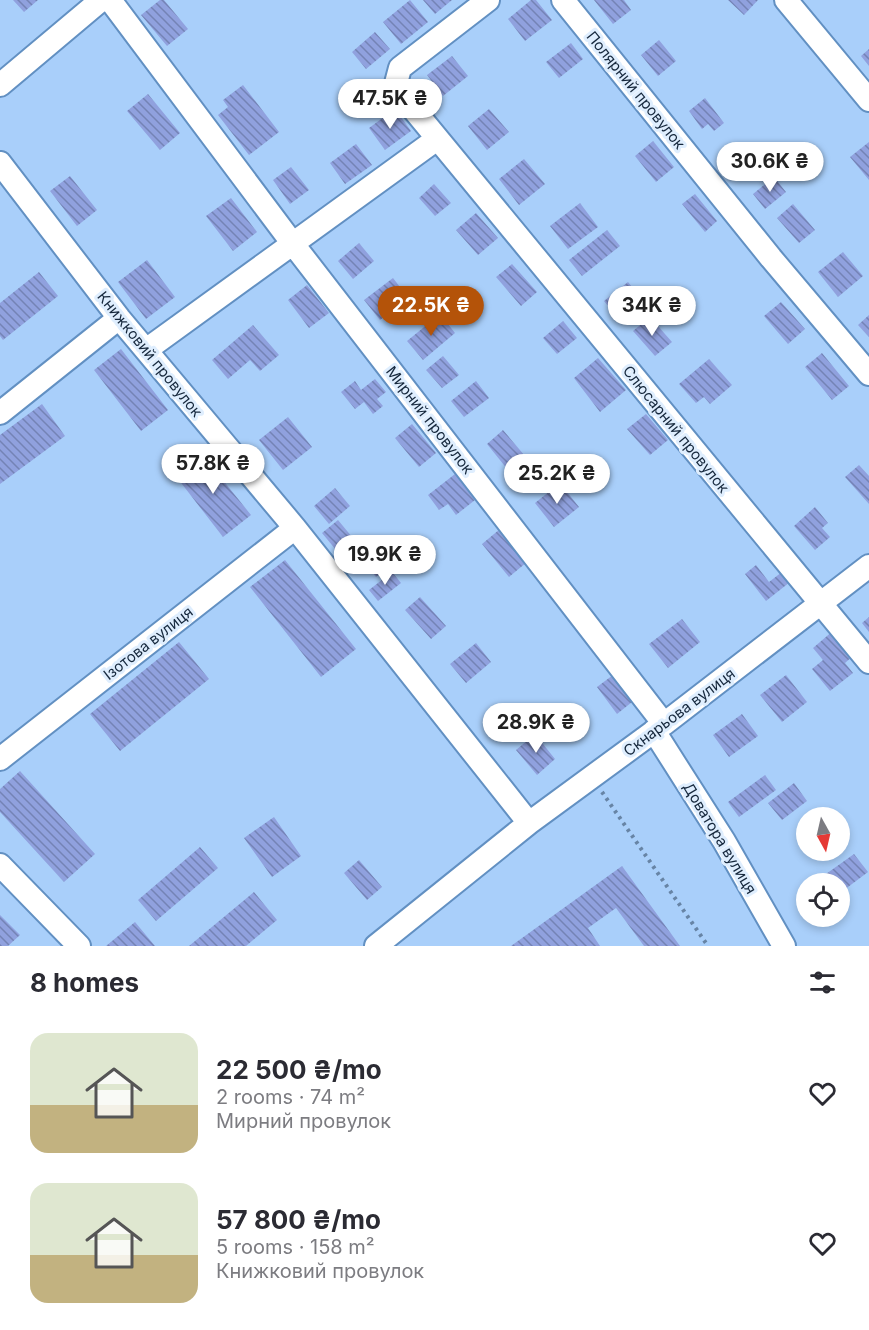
<!DOCTYPE html>
<html lang="en">
<head>
<meta charset="utf-8">
<style>
	body { margin:0; font-family:Inter,sans-serif; background:#f7f7f7; color:#2b2b33; height:100vh; display:flex; flex-direction:column; font-size:22px; white-space:nowrap }
	* { box-sizing:border-box; margin:0 }
	p { font-size:20px; color:#7c7c81 }
	.icon { flex:none; width:33px; height:33px; fill:none; stroke:currentColor; stroke-width:2; stroke-linecap:round; stroke-linejoin:round }
	.map { position:relative; height:946px; overflow:hidden }
	.side { display:flex; flex-direction:column; background:#fff; flex:1 }
	.side>* { flex:none }
	.needle { width:39px; rotate:172deg }
	.tools { position:absolute; left:796px; top:807px; display:grid; gap:12px }
	.tools a { display:grid; place-items:center; width:54px; height:54px; border-radius:50%; background:#fff; box-shadow:0 3px 9px #0003; font-size:30px }
	.price { position:absolute; translate:-50% -51px; padding:0 14px; border-radius:21px; background:#fff; color:#222; font-size:20px; line-height:39px; filter:drop-shadow(0 2px 3px #0008) }
	.price::after { content:''; position:absolute; left:50%; top:36px; width:18px; height:14px; margin-left:-9px; background:inherit; clip-path:polygon(0 0,100% 0,50% 100%) }
	.price.on { background:#b45309; color:#fff }
	ul { padding:0; list-style:none }
	li { display:flex; align-items:center; gap:18px; height:150px; padding:0 30px }
	li span { display:grid; place-items:center; flex:none; width:168px; height:120px; border-radius:18px; color:#555 }
	li>.icon { margin-inline-start:auto }
	span .icon { width:72px; height:72px; fill:#fffc; stroke-width:1 }
	li b { font-size:26px }
	h2 { display:flex; justify-content:space-between; align-items:center; height:72px; padding:0 30px; font-size:26px }
	.map>svg:first-child { display:block }
</style>
</head>
<body>
<div class="map">
<svg width="869" height="946" viewBox="0 0 869 946">
	<defs>
		<pattern id="building-back-hatch" width="6" height="6" patternUnits="userSpaceOnUse" patternTransform="scale(1.5)"><rect width="6" height="6" fill="#90a1de"/><path d="M-1 5l2 2M0 0l6 6M5-1l2 2" fill="none" stroke="#7483b5"/></pattern>
	</defs>
	<rect width="100%" height="100%" fill="#a9cffa"/>
	<path fill="url(#building-back-hatch)" d="M13,0H38L24,12Z
		M160,0H164L188,29L167,46L141,15Z
		M410,0L428,22L401,44L383,22Z
		M423,0H452L435,14Z
		M531,0H536L552,20L525,41L508,19Z
		M594,0H624L631,10L613,24Z
		M728,0H758L744,15Z
		M375,32L390,49L366,69L352,52Z
		M659,40L676,61L658,76L641,55Z
		M571,43L583,59L559,78L546,62Z
		M869,49V66L861,56Z
		M452,56L468,76L443,96L427,75Z
		M243,85L279,132L249,155L218,115L228,107L223,100Z
		M148,94L180,133L160,150L127,111Z
		M705,98L724,123L714,131L708,124L702,129L689,111Z
		M395,109L411,131L385,150L369,128Z
		M489,109L509,132L487,150L468,126Z
		M653,141L674,167L656,182L635,156Z
		M869,142V180L850,157Z
		M356,144L372,165L345,184L330,163Z
		M524,159L545,184L519,205L499,179Z
		M291,167L309,190L290,204L273,180Z
		M70,176L97,210L77,226L50,191Z
		M774,177L786,192L765,209L753,194Z
		M434,184L451,203L435,216L419,198Z
		M695,194L717,221L705,232L682,204Z
		M231,198L257,232L233,251L206,216Z
		M580,203L598,227L568,249L550,226Z
		M793,204L815,230L799,243L777,218Z
		M476,213L498,238L478,255L456,230Z
		M607,230L620,246L582,276L569,260Z
		M359,243L374,261L353,279L338,261Z
		M843,252L863,276L838,297L818,272Z
		M147,260L175,297L146,319L118,282Z
		M512,264L537,292L521,306L496,277Z
		M39,272L58,296L3,340L0,336V303Z
		M393,278L413,304L398,316L393,310L380,320L364,300Z
		M628,282L644,302L620,321L604,301Z
		M307,285L329,313L309,328L288,300Z
		M781,302L805,329L788,344L764,316Z
		M440,314L455,333L423,360L407,341Z
		M869,315V337L858,325Z
		M650,317L672,342L655,356L633,331Z
		M563,321L577,338L557,354L543,338Z
		M253,325L279,355L260,371L250,360L228,379L212,360Z
		M121,349L168,410L141,431L94,370Z
		M822,353L849,386L832,400L805,367Z
		M443,356L459,375L442,388L426,370Z
		M598,358L626,390L600,412L574,378Z
		M709,359L732,385L710,404L704,397L696,403L679,384Z
		M375,379L386,392L377,399L383,406L373,414L364,402L355,409L341,392L355,381L361,390Z
		M476,381L489,398L464,417L451,401Z
		M42,404L65,436L0,484V435Z
		M646,414L668,440L650,455L627,429Z
		M288,417L312,447L283,470L259,440Z
		M412,424L436,453L419,467L395,438Z
		M503,430L525,456L508,470L487,444Z
		M202,454L251,515L223,537L175,475Z
		M859,465L869,476V504L845,477Z
		M455,474L475,500L456,515L448,504L439,510L428,495Z
		M560,483L579,507L554,527L535,503Z
		M335,488L350,506L329,524L314,506Z
		M815,507L828,523L822,528L830,537L815,550L794,526Z
		M338,520L357,543L341,556L322,533Z
		M500,529L527,562L509,577L482,544Z
		M373,544L391,565L376,577L359,556Z
		M285,560L356,649L321,677L250,587Z
		M756,565L769,582L782,572L790,582L766,601L745,574Z
		M392,572L401,583L378,601L369,590Z
		M420,597L446,626L431,639L405,610Z
		M869,617V632L862,623Z
		M682,619L700,642L668,668L649,644Z
		M834,630L854,655L845,663L853,673L830,691L812,669L823,660L813,648Z
		M179,642L209,679L120,751L90,714Z
		M476,643L491,662L466,683L450,664Z
		M617,672L637,698L617,714L597,687Z
		M786,675L807,702L782,722L760,695Z
		M742,714L758,736L729,757L713,735Z
		M535,734L555,759L537,775L516,750Z
		M20,771L95,854L64,882L0,812V789Z
		M765,775L776,790L739,817L728,802Z
		M794,783L807,801L782,820L768,803Z
		M274,817L301,856L272,877L244,838Z
		M200,847L218,868L156,921L138,900Z
		M854,854L868,872L840,893V884H833L826,874Z
		M359,860L382,887L367,900L344,873Z
		M622,866L680,946H644L616,908L588,928L600,946H511Z
		M254,892L277,920L246,946H189Z
		M0,915L20,935L8,946H0Z
		M135,922L155,946H106Z"/>
	<g fill="none" stroke-linecap="round" stroke-linejoin="round">
		<defs>
			<path id="minor" d="M110,0L293,244L664,724
				M488,0L400,68L395,87L869,662
				M563,0L771,258L869,374
				M786,0L869,100
				M0,85L101,0
				M0,163L119,318L295,528L529,823
				M146,350L437,139
				M0,413L119,318
				M654,731L724,841L784,946
				M0,759L295,528
				M0,865L79,946
				M376,946L529,823L664,724L869,566"/>
		</defs>
		<use href="#minor" stroke="#6290c2" stroke-width="26"/>
		<path stroke="#6784a5" stroke-width="4" stroke-dasharray="3 4.5" stroke-linecap="butt" d="M602,792L708,946"/>
		<use href="#minor" stroke="#fff" stroke-width="22"/>
	</g>
	<g text-anchor="middle" dominant-baseline="central" stroke-width="6" stroke-linejoin="round" paint-order="stroke">
		<g font-size="15" fill="#15273c" stroke="#dfeefe">
			<text transform="translate(636 90) rotate(51)">Полярний провулок</text>
			<text transform="translate(150 354) rotate(51)">Книжковий провулок</text>
			<text transform="translate(430 420) rotate(52)">Мирний провулок</text>
			<text transform="translate(676 429) rotate(51)">Слюсарний провулок</text>
			<text transform="translate(148 643) rotate(-38)">Ізотова вулиця</text>
			<text transform="translate(679 712) rotate(-37)">Скнарьова вулиця</text>
			<text transform="translate(720 838) rotate(59)">Доватора вулиця</text>
		</g>
	</g>
</svg>
<div class="tools">
<a><svg class="needle" viewBox="-14 -14 28 28"><path d="M0-13l5 13h-10z" fill="#e53935"/><path d="M0 13l5-13h-10z" fill="#7c7c81"/></svg></a>
<a><svg class="icon" aria-label="locate" viewBox="0 0 24 24"><circle cx="12" cy="12" r="6"/><path d="M12 2v4M12 18v4M2 12h4M18 12h4"/></svg></a>
</div>
<b class="price" style="left:390px;top:130px">47.5K ₴</b>
<b class="price" style="left:770px;top:193px">30.6K ₴</b>
<b class="price on" style="left:431px;top:337px">22.5K ₴</b>
<b class="price" style="left:652px;top:337px">34K ₴</b>
<b class="price" style="left:213px;top:495px">57.8K ₴</b>
<b class="price" style="left:557px;top:505px">25.2K ₴</b>
<b class="price" style="left:385px;top:586px">19.9K ₴</b>
<b class="price" style="left:536px;top:754px">28.9K ₴</b>
</div>
<section class="side">
<h2>8 homes<svg class="icon" aria-label="filters" viewBox="0 0 24 24"><path d="M4 7h16M4 17h16"/><circle cx="9" cy="7" r="2"/><circle cx="15" cy="17" r="2"/></svg></h2>
<ul>
<li><span style="background:linear-gradient(#dfe7d0 60%,#c2b280 0)"><svg class="icon" aria-label="home" viewBox="0 0 24 24"><path d="M3 11l9-7 9 7M6 9v11h12V9"/></svg></span><div><b>22 500 ₴/mo</b><p>2 rooms · 74 m²</p><p>Мирний провулок</p></div><svg class="icon" aria-label="heart" viewBox="0 0 24 24"><path d="M12 20l-8-8c-3-5 5-10 8-4 3-6 11-1 8 4z"/></svg></li>
<li><span style="background:linear-gradient(#dfe7d0 60%,#c2b280 0)"><svg class="icon" aria-label="home" viewBox="0 0 24 24"><path d="M3 11l9-7 9 7M6 9v11h12V9"/></svg></span><div><b>57 800 ₴/mo</b><p>5 rooms · 158 m²</p><p>Книжковий провулок</p></div><svg class="icon" aria-label="heart" viewBox="0 0 24 24"><path d="M12 20l-8-8c-3-5 5-10 8-4 3-6 11-1 8 4z"/></svg></li>
</ul>
</section>
</body>
</html>
